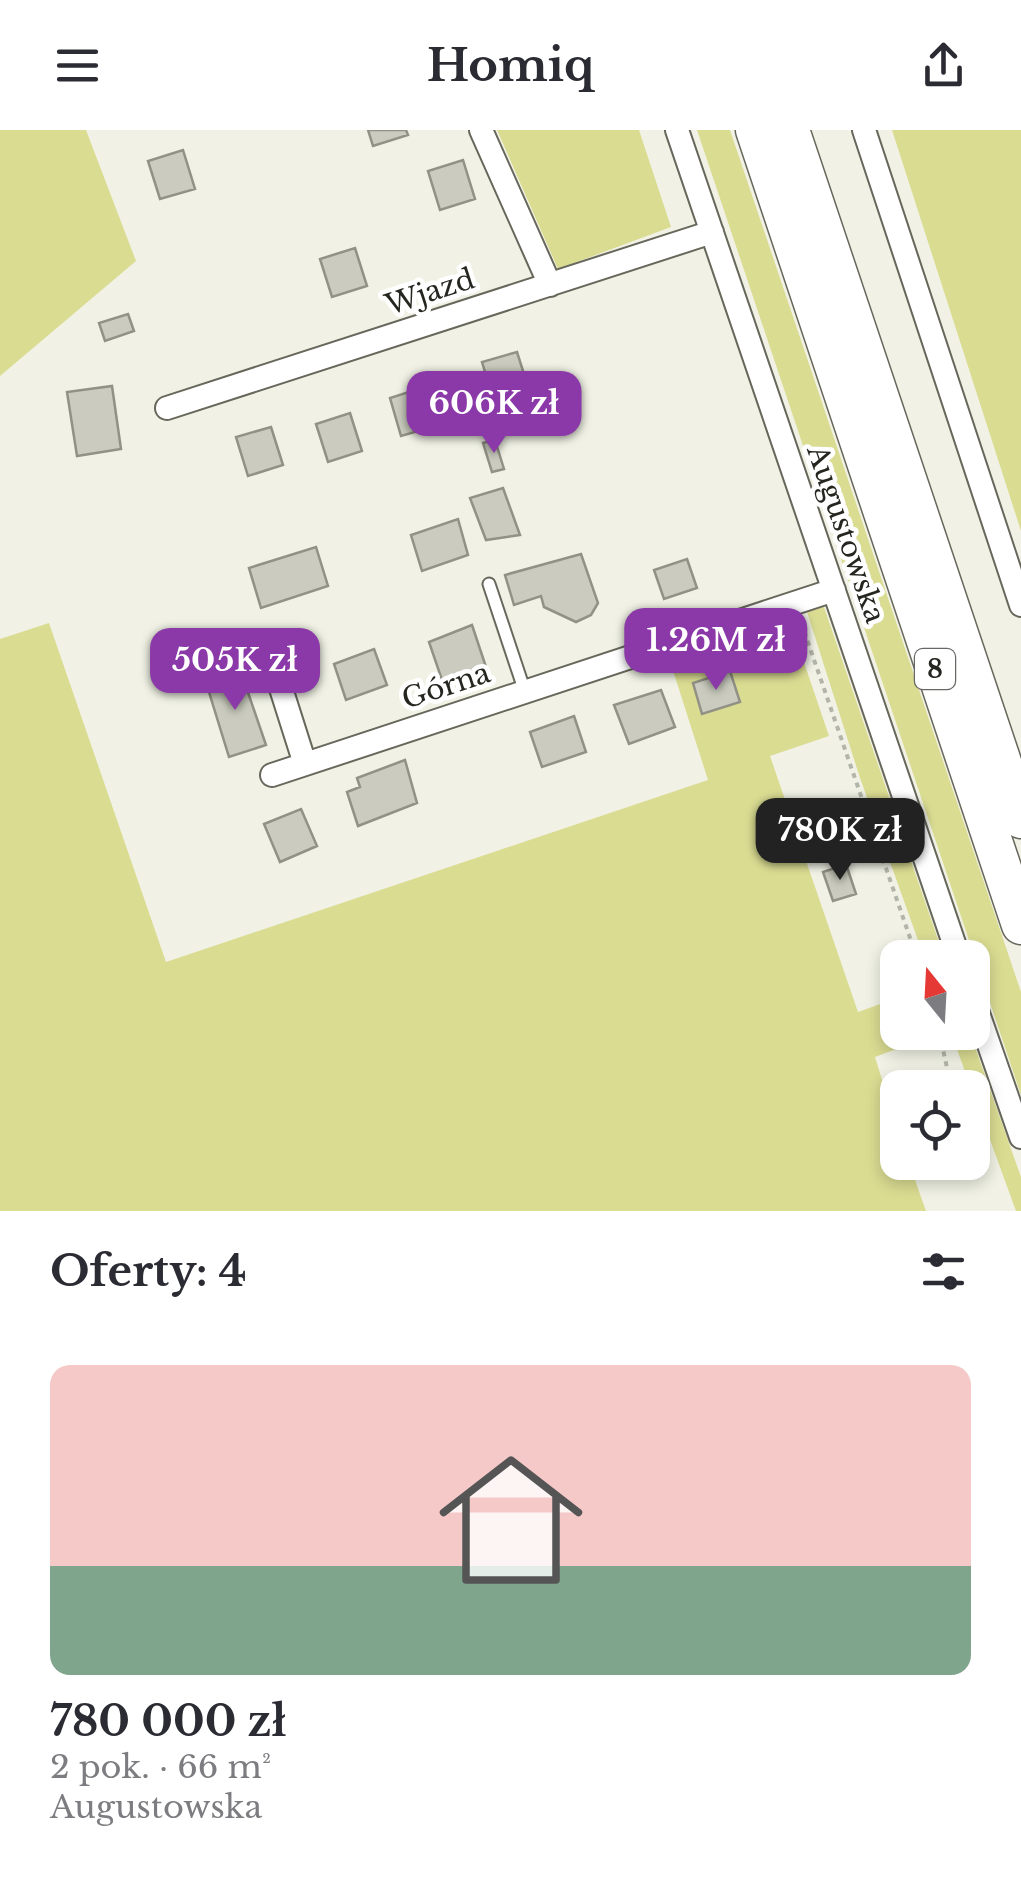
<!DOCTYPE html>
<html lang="pl">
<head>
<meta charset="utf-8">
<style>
	body { margin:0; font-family:"Libre Baskerville",serif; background:#f2f2f3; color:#2b2b33; height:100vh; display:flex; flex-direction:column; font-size:38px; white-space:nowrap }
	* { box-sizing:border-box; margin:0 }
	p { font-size:32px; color:#7c7c81 }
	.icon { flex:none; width:55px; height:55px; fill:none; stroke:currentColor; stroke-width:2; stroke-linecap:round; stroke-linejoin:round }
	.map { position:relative; height:1081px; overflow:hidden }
	.side { display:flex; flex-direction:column; background:#fff; flex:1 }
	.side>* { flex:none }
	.needle { width:65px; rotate:342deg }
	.tools { position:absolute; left:880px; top:810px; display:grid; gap:20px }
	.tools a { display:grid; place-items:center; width:110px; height:110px; border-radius:20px; background:#fff; box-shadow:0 5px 15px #0003; font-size:50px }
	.price { position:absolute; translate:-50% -85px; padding:0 22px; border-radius:20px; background:#8b39a8; color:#fff; font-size:32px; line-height:65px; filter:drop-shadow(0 2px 5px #0008) }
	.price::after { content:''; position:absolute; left:50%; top:60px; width:30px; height:22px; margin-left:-15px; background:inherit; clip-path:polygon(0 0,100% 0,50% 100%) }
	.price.current { background:#222; color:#fff }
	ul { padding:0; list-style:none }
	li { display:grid; align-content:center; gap:20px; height:530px; padding:0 50px }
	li+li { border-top:2px solid #e1e1e2 }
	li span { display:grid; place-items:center; height:310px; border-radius:20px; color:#555 }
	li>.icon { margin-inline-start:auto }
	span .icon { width:180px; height:180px; fill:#fffc; stroke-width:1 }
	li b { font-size:42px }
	h2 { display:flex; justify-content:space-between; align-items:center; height:120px; padding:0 50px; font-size:42px }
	header { display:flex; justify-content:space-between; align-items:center; height:130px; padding:0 50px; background:#fff; font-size:45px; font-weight:700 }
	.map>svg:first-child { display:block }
</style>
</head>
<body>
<header><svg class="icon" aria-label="menu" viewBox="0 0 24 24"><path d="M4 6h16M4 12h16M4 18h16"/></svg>Homiq<svg class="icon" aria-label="share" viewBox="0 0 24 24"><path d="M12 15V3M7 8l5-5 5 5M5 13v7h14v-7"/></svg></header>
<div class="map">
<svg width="1021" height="1081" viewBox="0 0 1021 1081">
	<rect width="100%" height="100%" fill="#f1f2e5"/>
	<path fill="#dadc92" d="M0,0H86L136,131L0,246Z
		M497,0H639L671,97L558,139Z
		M697,0H730L1021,862V965Z
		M892,0H1021V401Z
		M824,477L944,827H924L860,648L807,482Z
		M789,488L829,606L770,626L858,882L897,868L898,902L927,903L928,907L875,927L897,998L898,1032L909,1033L926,1081H0V509L49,493L166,832L708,650L669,528Z
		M951,903H970L1021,1047V1081H1016Z"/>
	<path fill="#cbccbf" stroke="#919185" stroke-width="2.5" d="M368,0H406L408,5L373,16Z
		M183,20L195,59L160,69L148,31Z
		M463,30L475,69L440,80L428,41Z
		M355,118L367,156L332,167L320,129Z
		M128,184L134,201L105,211L99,193Z
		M517,222L529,260L494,271L482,232Z
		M112,256L121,319L77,326L67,262Z
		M424,257L436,296L401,306L390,268Z
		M350,283L362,321L328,332L316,294Z
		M271,297L283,335L248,346L236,307Z
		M495,310L504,339L492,342L483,313Z
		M503,358L520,405L486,410L470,368Z
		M458,389L468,425L422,441L411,405Z
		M316,417L328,456L261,478L249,438Z
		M581,424L598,473L591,485L576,492L544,477L541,466L514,475L505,445Z
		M687,429L697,458L664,469L654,440Z
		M472,495L487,540L443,553L429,512Z
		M374,519L387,555L346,570L334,534Z
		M240,539L266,615L229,627L205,549Z
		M730,541L740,572L702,584L693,553Z
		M661,560L675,597L629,614L614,575Z
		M574,586L586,622L542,637L530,602Z
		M405,630L417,673L358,696L347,662L360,657L357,648Z
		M301,679L317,716L280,732L264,694Z
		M849,688L858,709L835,720L825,698Z
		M846,734L856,764L833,771L823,742Z"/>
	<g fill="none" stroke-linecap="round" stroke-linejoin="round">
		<defs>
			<path id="service" d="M489,454L525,562"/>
			<path id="minor" d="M481,0L550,155
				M677,0L959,828
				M864,0L1021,475
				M167,278L712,102
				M272,530L305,634
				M272,645L834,460
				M972,866L1021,1007"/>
			<path id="trunk" d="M755,0L1021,795
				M790,0L1021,689"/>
		</defs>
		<use href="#service" stroke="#67675c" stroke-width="15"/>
		<use href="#minor" stroke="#67675c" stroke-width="26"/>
		<use href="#trunk" stroke="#67675c" stroke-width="41"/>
		<path stroke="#b4b5aa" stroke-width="4" stroke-dasharray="5 5" stroke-linecap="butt" d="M801,492L917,828
			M939,902L950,951"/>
		<use href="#service" stroke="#fff" stroke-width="11"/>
		<use href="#minor" stroke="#fff" stroke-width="22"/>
		<use href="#trunk" stroke="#fff" stroke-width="38"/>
	</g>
	<g text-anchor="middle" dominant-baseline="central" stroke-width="9" stroke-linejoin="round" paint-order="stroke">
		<rect fill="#fff" stroke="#676764" stroke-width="2.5" x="915" y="519" width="40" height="40" rx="8"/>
		<g font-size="25" font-weight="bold" fill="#262621">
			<text x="935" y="539">8</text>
		</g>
		<g font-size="28" fill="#262621" stroke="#fff">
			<text transform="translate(430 162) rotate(-18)">Wjazd</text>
			<text transform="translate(846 404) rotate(71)">Augustowska</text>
			<text transform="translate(446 556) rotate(-18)">Górna</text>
		</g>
	</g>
</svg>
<div class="tools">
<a><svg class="needle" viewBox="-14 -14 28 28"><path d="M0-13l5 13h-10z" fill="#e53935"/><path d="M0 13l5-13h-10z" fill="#7c7c81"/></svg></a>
<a><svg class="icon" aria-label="locate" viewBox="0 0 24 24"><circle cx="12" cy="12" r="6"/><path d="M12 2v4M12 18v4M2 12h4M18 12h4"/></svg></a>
</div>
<b class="price" style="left:494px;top:326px">606K zł</b>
<b class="price" style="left:716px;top:563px">1.26M zł</b>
<b class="price" style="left:235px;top:583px">505K zł</b>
<b class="price current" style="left:840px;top:753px">780K zł</b>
</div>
<section class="side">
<h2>Oferty: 4<svg class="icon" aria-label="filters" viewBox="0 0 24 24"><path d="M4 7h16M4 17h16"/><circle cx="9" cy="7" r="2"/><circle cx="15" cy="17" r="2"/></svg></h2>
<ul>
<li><span style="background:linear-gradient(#f6c9c9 65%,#7fa58c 0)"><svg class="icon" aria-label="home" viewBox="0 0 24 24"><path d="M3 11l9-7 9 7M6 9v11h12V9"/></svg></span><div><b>780 000 zł</b><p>2 pok. · 66 m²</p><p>Augustowska</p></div></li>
</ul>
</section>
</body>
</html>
